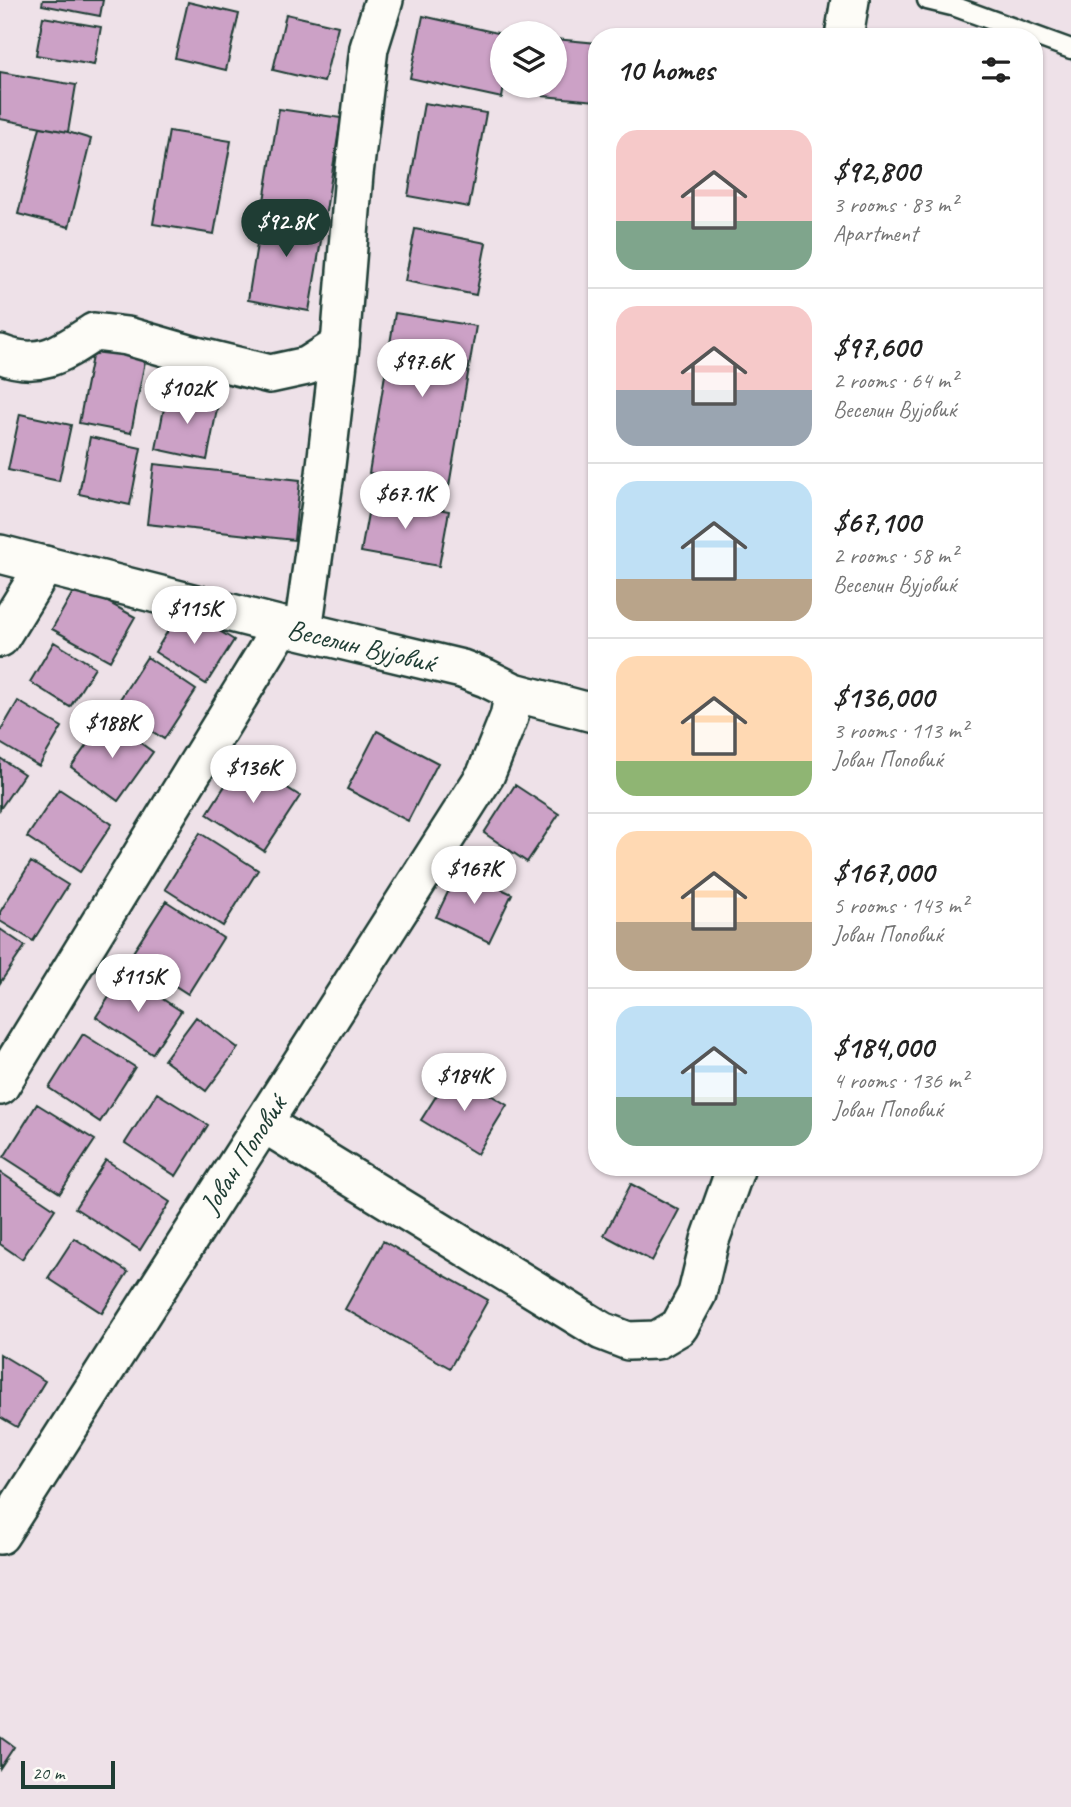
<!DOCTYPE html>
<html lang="en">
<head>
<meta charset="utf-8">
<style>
	body { margin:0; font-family:Caveat,sans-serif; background:#f2f2f2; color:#222; height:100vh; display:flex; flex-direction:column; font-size:26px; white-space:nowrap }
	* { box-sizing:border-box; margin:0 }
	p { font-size:23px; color:#767676 }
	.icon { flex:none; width:38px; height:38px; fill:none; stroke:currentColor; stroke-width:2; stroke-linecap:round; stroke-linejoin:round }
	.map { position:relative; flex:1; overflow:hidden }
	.details { position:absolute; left:588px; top:28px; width:455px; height:1148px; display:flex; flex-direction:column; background:#fff; border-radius:28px; box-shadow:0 2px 5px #0004 }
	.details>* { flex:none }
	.buttons { position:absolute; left:490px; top:21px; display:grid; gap:14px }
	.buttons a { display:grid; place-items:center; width:77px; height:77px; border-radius:50%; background:#fff; box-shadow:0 2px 5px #0004; font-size:35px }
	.scale { position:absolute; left:21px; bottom:18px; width:94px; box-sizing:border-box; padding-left:7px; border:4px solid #1f3d34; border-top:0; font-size:19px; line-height:24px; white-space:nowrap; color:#1f3d34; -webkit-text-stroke:5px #fdfcf7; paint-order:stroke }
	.price { position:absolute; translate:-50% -60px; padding:0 16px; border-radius:24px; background:#fff; color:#222; font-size:23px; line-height:46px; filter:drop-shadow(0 2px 4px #0008) }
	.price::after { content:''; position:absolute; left:50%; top:42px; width:21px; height:16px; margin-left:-10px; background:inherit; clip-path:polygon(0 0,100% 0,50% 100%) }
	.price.active { background:#1f3d34; color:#fff }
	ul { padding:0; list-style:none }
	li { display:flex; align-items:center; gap:21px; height:175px; padding:0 28px }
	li+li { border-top:2px solid #e0e0e0 }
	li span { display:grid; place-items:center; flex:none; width:196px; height:140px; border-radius:21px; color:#555 }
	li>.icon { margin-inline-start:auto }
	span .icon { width:84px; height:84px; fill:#fffc; stroke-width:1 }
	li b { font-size:30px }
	h2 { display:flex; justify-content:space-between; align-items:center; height:84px; padding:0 28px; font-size:30px }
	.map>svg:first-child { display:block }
</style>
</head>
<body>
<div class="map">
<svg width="1071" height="1807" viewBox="0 0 1071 1807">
	<rect width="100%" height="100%" fill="#eee1e8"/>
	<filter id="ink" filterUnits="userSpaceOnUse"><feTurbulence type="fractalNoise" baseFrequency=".0143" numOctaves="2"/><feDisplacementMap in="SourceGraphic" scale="14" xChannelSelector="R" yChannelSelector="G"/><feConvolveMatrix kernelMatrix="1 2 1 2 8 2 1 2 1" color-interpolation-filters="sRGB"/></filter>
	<g filter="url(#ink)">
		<path fill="#cca1c6" stroke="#1f3d34" stroke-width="2" d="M43,0H103L100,16L42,5Z
			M188,2L239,14L226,70L175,58Z
			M286,14L338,26L324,82L273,70Z
			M423,16L502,34V86H504L502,98L410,78Z
			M43,17L101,27L94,65L36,55Z
			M555,39L597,43L596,101L543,96L544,86H555Z
			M0,72L76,85L68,132L0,119Z
			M424,103L486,113L469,207L408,196Z
			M279,109L341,118L325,217L263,207Z
			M40,127L68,132L91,139L69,227L18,214Z
			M169,131L231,141L214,234L153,224Z
			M263,207L325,217L309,311L248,300Z
			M415,229L486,243L476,295L405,281Z
			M395,313L476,326L449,486L369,473Z
			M94,346L146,356L131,433L79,423Z
			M167,393L218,404L207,460L156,449Z
			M20,414L71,425L59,481L8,470Z
			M90,437L141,448L130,505L79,494Z
			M154,464L300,480L294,540L147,524Z
			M371,497L449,511L439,566L361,552Z
			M77,585L135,617L110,661L52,629Z
			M182,608L234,640L206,684L155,652Z
			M54,642L95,667L70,707L30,682Z
			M147,657L196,690L164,739L115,707Z
			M18,701L62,727L39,766L0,743V732Z
			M106,718L153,752L118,801L71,767Z
			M377,731L438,763L408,821L347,789Z
			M0,758L24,774L0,809Z
			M242,759L300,796L264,851L207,814Z
			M515,785L559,814L527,862L484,833Z
			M59,789L112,824L80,872L27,837Z
			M200,833L258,870L223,926L165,889Z
			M31,862L68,885L33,941L0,921V912Z
			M459,869L512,894L489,942L436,917Z
			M166,901L223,938L188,994L130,957Z
			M0,929L25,946L0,983Z
			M124,974L181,1011L152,1054L96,1017Z
			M196,1017L238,1048L206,1091L164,1060Z
			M83,1034L135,1067L100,1122L49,1088Z
			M452,1071L507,1105L477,1154L421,1120Z
			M157,1093L208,1125L176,1176L125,1143Z
			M37,1104L95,1140L60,1193L4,1157Z
			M106,1160L170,1202L140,1250L75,1208Z
			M0,1172L55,1209L22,1259L0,1244Z
			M631,1184L679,1210L652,1261L604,1235Z
			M74,1238L128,1272L102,1313L48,1278Z
			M383,1241L488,1300L450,1368L345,1309Z
			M0,1354L45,1381L17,1427L0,1417Z
			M0,1737L14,1747L0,1768Z"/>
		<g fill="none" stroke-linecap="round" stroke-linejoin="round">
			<defs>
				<path id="lane" d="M927,0L956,7L1071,49"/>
				<g id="street">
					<path d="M844,37L850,0"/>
					<path d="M0,354C40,370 62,353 94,332L127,336L196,356L270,374L307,366L340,345"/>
					<path id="s1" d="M0,554L282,626L462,669L486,678L514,692L509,717L486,774L0,1535"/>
					<path d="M303,630L325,474L340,345L354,174L369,48L384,0"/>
					<path d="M0,638L45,565"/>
					<path d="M514,692L597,714"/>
					<path d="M0,1086L282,626"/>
					<path d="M263,1123L602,1331L628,1341L657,1340L679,1327L697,1294L710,1240L736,1167"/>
				</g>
			</defs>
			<use href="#lane" stroke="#1f3d34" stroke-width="23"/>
			<use href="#street" stroke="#1f3d34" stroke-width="42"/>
			<use href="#lane" stroke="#fdfcf7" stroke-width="18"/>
			<use href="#street" stroke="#fdfcf7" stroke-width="37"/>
		</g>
	</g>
	<g text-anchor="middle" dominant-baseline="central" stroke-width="5" stroke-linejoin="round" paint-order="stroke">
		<g font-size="28" fill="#1f3d34" stroke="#fdfcf7">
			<text stroke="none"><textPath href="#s1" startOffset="373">Веселин Вујовиќ</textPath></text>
			<text transform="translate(243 1154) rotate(-57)">Јован Поповиќ</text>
		</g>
	</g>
</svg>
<div class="buttons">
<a><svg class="icon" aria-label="layers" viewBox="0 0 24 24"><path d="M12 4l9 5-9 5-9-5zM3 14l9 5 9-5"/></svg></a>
</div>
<div class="scale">20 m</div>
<b class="price active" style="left:286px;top:259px">$92.8K</b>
<b class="price" style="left:422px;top:399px">$97.6K</b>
<b class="price" style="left:187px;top:426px">$102K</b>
<b class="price" style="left:405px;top:531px">$67.1K</b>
<b class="price" style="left:194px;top:646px">$115K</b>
<b class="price" style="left:112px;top:760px">$188K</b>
<b class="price" style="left:253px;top:805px">$136K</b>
<b class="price" style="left:474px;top:906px">$167K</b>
<b class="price" style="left:138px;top:1014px">$115K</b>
<b class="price" style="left:464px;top:1113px">$184K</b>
<section class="details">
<h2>10 homes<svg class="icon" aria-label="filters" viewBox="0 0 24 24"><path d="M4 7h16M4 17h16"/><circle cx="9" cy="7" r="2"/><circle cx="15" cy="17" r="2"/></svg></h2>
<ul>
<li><span style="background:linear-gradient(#f6c9c9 65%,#7fa58c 0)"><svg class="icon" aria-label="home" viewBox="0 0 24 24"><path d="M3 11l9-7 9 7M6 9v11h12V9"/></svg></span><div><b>$92,800</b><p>3 rooms · 83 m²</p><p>Apartment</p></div></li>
<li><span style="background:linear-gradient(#f6c9c9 60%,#9aa5b1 0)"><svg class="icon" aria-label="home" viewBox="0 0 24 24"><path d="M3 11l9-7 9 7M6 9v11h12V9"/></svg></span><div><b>$97,600</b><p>2 rooms · 64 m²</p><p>Веселин Вујовиќ</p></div></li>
<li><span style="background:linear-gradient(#bfe0f5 70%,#b9a48a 0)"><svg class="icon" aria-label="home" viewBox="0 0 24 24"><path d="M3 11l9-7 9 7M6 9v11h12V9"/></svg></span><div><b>$67,100</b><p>2 rooms · 58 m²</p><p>Веселин Вујовиќ</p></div></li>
<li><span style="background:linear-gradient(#ffd9b3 75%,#8fb573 0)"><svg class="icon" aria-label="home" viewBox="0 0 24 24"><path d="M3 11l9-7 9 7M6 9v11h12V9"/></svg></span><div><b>$136,000</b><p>3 rooms · 113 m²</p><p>Јован Поповиќ</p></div></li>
<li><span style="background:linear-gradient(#ffd9b3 65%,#b9a48a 0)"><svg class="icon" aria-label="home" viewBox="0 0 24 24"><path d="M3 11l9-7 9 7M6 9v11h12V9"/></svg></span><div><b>$167,000</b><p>5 rooms · 143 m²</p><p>Јован Поповиќ</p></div></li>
<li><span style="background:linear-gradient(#bfe0f5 65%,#7fa58c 0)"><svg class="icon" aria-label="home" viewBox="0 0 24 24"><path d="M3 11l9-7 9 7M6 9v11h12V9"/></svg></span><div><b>$184,000</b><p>4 rooms · 136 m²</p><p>Јован Поповиќ</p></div></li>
</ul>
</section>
</div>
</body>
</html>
